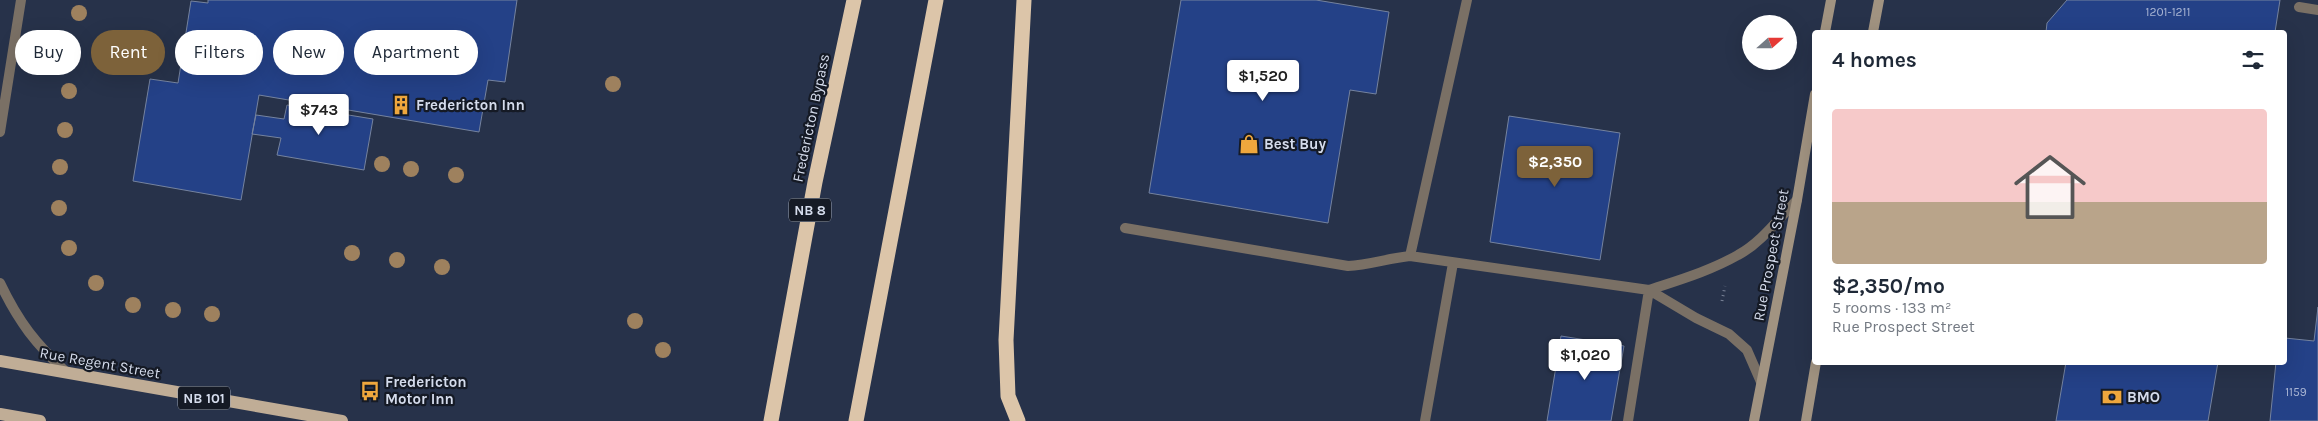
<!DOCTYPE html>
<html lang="en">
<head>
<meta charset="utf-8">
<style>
	body { margin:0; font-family:Karla,sans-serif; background:#f6f6f7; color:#1f2937; height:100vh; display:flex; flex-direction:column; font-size:19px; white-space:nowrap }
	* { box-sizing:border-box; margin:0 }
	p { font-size:16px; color:#747a83 }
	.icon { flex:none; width:28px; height:28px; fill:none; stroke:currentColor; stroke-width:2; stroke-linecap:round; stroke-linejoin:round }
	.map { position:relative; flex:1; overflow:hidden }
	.drawer { position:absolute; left:1812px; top:30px; width:475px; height:335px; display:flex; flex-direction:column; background:#fff; border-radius:5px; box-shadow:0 5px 20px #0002 }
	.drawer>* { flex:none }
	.guide { position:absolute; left:15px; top:30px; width:475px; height:45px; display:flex; gap:10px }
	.needle { width:32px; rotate:69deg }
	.buttons { position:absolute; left:1742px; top:15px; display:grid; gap:10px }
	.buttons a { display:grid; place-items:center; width:55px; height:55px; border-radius:50%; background:#fff; box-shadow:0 5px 20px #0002; font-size:25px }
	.price { position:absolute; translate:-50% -42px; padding:0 11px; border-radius:5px; background:#fff; color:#222; font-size:16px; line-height:32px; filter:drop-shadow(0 1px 2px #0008) }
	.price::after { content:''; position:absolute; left:50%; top:30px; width:15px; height:11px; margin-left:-8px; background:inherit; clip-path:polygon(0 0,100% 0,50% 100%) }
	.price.current { background:#7d623a; color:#fff }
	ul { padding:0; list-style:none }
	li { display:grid; align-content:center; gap:10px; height:265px; padding:0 20px }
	li span { display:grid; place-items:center; height:155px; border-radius:5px; color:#555 }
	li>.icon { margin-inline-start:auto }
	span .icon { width:90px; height:90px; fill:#fffc; stroke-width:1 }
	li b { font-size:21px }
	h2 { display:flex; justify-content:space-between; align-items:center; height:60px; padding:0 20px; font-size:21px }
	.pill { padding:0 18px; border-radius:22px; background:#fff; box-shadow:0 5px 20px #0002; font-size:18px; line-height:45px }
	.pill.current { background:#7d623a; color:#fff }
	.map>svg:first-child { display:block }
</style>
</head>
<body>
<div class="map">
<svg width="2318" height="421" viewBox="0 0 2318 421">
	<rect width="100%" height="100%" fill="#27324a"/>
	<path fill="#244187" stroke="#75839f" d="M208,0H517L505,82L488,80L479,132L259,95L241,200L133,181L150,79L178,83L191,1L208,3Z
		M1181,0H1316L1389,12L1376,94L1350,90L1328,223L1149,193Z
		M2067,0H2280L2275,32H2046L2047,23Z
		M287,105L373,119L364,170L277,155L281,138L252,134L256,115L284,119Z
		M1509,116L1620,133L1600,260L1490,242Z
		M2318,307V421H2270L2276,362H2285V338L2314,341Z
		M1561,336L1624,346L1611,421H1547Z
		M2066,362H2218L2208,421H2056Z"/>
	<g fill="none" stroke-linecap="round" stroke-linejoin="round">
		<path stroke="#798296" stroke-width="3" stroke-dasharray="1 4" stroke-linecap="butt" d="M1722,301L1725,286"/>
		<path stroke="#7a7065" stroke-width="10" d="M2299,7L2318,10
			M0,132L21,0
			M1125,228L1348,266C1369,265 1389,258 1410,256L1649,290L1696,318L1729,334L1747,350L1761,382
			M1410,256L1467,0
			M0,283C19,323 36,344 67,373
			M1649,290C1679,280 1710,271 1738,255C1761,243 1779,218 1797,200
			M1425,421L1453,263
			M1628,421L1649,290"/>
		<path stroke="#a19381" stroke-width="10" d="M1825,32L1831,0
			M1873,32L1879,0
			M1754,421L1797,200L1815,94
			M1806,421L1816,362"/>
		<path stroke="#c0ad96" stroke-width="12" d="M0,361L342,421
			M0,414L40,421"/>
		<path stroke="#dcc5a9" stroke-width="15" d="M771,421L815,182L854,0
			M856,421L936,0
			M1018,421L1008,396L1006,340L1024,0"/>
	</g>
	<g fill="#9e815e">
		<circle cx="79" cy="13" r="8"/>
		<circle cx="72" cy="55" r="8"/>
		<circle cx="613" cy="84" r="8"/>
		<circle cx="69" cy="91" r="8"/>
		<circle cx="65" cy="130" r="8"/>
		<circle cx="382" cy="164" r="8"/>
		<circle cx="60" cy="167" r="8"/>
		<circle cx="411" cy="169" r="8"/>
		<circle cx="456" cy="175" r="8"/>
		<circle cx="59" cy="208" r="8"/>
		<circle cx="69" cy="248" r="8"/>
		<circle cx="352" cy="253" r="8"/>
		<circle cx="397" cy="260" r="8"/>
		<circle cx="442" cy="267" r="8"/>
		<circle cx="96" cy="283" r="8"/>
		<circle cx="133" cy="305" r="8"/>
		<circle cx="173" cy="310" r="8"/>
		<circle cx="212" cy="314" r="8"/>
		<circle cx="635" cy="321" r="8"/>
		<circle cx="663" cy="350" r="8"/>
	</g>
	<defs>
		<symbol id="building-bare" viewBox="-9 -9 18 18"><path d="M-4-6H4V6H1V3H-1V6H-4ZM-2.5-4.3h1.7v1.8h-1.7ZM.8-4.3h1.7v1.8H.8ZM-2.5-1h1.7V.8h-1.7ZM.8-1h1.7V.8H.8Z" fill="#efa73d" stroke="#151a25" stroke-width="2.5" paint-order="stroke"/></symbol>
		<symbol id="shop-bare" viewBox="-9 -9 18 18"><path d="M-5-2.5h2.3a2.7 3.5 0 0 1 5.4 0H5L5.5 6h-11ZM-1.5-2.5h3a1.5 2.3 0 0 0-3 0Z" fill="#efa73d" stroke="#151a25" stroke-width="2.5" paint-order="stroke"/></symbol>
		<symbol id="bus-bare" viewBox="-9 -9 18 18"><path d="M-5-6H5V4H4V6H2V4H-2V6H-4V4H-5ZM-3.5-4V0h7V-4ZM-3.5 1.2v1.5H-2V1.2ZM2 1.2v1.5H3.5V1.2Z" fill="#efa73d" stroke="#151a25" stroke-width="2.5" paint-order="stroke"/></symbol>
		<symbol id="bank-bare" viewBox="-9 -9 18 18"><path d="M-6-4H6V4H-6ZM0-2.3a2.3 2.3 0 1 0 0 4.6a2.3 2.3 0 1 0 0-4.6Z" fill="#efa73d" stroke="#151a25" stroke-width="2.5" paint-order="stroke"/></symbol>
	</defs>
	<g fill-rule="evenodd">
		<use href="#building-bare" x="387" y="91" width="28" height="28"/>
		<use href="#shop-bare" x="1235" y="130" width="28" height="28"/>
		<use href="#bus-bare" x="356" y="377" width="28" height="28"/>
		<use href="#bank-bare" x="2098" y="383" width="28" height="28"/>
	</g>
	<g text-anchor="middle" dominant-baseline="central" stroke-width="4.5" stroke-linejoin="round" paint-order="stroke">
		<g font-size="12" fill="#a9b5d3">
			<text x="2168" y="12">1201-1211</text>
			<text x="2296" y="392">1159</text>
		</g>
		<g fill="#151a25" stroke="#9ba2b0" stroke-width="1">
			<rect x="789" y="198.5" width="42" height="23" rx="4"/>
			<rect x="178" y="386.5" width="52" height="23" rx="4"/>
		</g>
		<g font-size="14" font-weight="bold" fill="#d5dcec">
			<text x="810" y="210">NB 8</text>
			<text x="204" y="398">NB 101</text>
		</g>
		<g font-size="15" font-weight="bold" fill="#d5dcec" stroke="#151a25" text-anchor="start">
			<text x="416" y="105">Fredericton Inn</text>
			<text x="1264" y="144">Best Buy</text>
			<text x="385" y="382">Fredericton<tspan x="385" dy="17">Motor Inn</tspan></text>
			<text x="2127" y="397">BMO</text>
		</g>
		<g font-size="15" fill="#d5dcec" stroke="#151a25">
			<text transform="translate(811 118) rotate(-78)">Fredericton Bypass</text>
			<text transform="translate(1771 255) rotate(-79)">Rue Prospect Street</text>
			<text transform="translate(100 363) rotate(10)">Rue Regent Street</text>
		</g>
	</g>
</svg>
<div class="buttons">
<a><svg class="needle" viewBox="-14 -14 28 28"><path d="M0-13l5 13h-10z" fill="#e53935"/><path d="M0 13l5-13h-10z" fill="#747a83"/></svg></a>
</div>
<b class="price" style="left:1263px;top:102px">$1,520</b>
<b class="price" style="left:319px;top:136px">$743</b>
<b class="price current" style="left:1555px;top:188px">$2,350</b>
<b class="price" style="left:1585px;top:381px">$1,020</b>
<div class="guide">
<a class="pill">Buy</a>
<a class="pill current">Rent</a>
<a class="pill">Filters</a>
<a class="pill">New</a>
<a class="pill">Apartment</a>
</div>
<section class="drawer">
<h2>4 homes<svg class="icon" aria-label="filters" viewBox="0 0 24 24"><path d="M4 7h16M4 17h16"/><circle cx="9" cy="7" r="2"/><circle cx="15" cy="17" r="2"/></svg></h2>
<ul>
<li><span style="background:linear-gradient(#f6c9c9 60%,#b9a48a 0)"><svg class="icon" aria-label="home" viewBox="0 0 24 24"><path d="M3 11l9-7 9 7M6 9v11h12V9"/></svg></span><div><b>$2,350/mo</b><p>5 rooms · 133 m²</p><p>Rue Prospect Street</p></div></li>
</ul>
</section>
</div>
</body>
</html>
